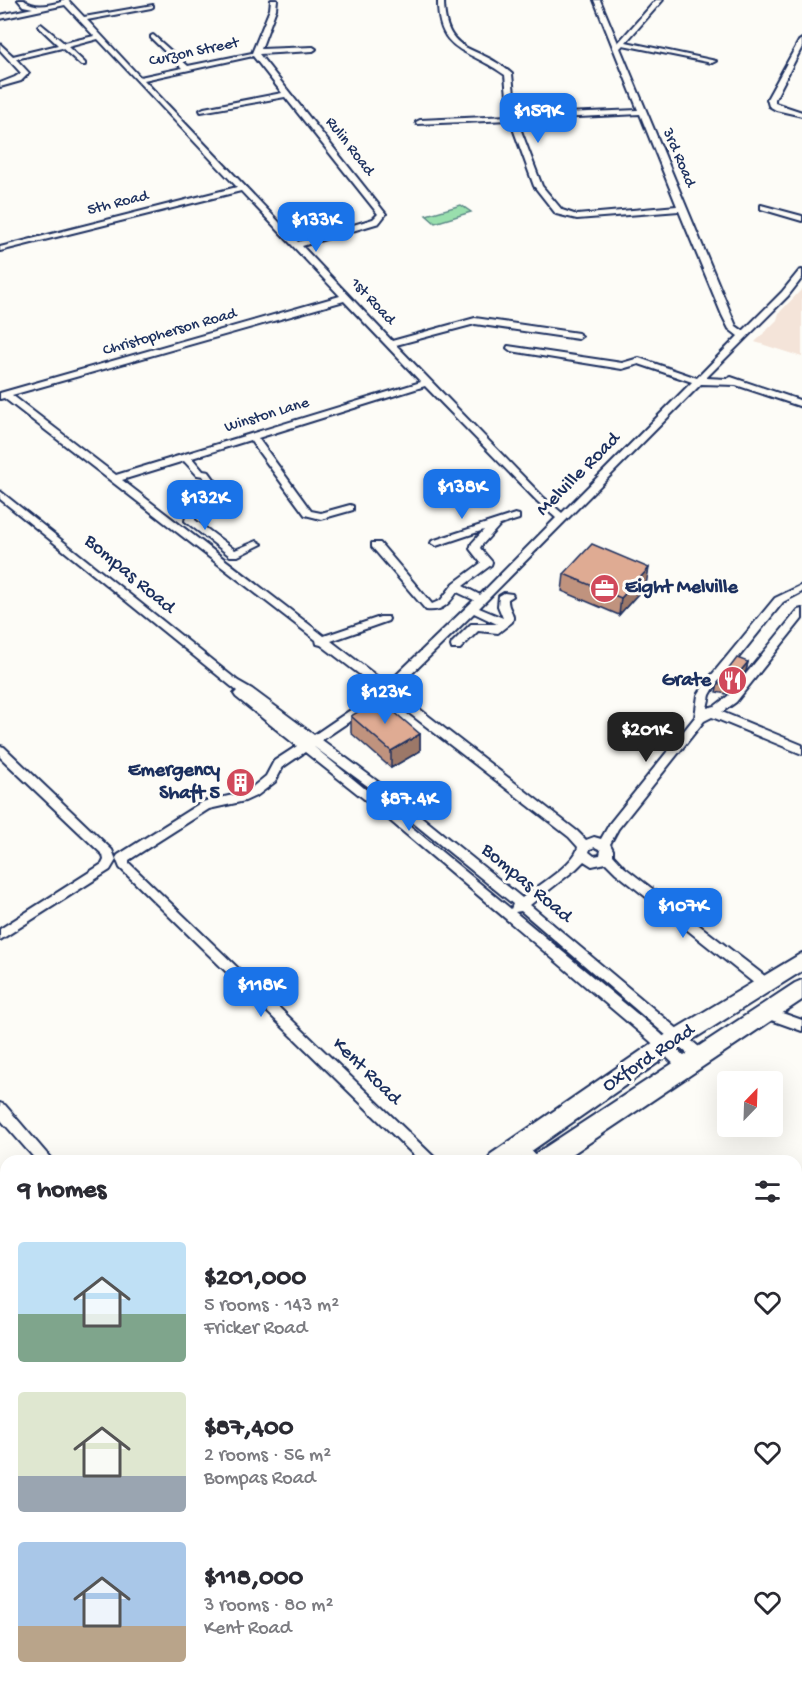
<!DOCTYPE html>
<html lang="en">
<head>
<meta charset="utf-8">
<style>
	body { margin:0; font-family:"Gochi Hand",sans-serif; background:#f7f7f7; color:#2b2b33; height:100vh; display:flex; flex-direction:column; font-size:22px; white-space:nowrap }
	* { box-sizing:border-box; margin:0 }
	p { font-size:20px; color:#7c7c81 }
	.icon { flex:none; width:33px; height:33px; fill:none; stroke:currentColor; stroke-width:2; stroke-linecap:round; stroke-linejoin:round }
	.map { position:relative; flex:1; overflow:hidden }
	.panel { position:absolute; left:0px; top:1155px; width:802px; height:536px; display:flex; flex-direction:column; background:#fff; border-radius:18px 18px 0 0; box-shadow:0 6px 24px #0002 }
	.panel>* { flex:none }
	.needle { width:39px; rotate:23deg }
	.controls { position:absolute; left:717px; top:1071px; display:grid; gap:12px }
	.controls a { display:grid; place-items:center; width:66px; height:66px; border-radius:6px; background:#fff; box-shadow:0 6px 24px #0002; font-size:30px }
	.price { position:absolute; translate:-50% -51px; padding:0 14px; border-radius:12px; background:#1a73e8; color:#fff; font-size:20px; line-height:39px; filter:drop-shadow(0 2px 3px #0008) }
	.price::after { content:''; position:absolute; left:50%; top:36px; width:18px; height:14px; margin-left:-9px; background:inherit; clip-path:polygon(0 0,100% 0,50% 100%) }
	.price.on { background:#222; color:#fff }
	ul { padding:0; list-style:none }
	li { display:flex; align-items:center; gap:18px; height:150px; padding:0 18px }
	li span { display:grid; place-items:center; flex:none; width:168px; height:120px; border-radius:6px; color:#555 }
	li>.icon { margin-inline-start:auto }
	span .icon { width:72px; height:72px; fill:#fffc; stroke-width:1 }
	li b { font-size:26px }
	h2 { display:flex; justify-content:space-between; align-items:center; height:72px; padding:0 18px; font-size:26px }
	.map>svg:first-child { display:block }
</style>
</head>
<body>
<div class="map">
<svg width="802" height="1690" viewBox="0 0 802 1690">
	<rect width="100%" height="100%" fill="#fdfcf7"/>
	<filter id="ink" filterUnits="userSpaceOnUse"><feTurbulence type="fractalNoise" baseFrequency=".0167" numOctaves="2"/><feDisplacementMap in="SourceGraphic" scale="12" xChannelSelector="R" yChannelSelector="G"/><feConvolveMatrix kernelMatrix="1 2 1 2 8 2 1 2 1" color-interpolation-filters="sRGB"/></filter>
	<g filter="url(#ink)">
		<path fill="#f4e4d9" d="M802,289V357L755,342L777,320L779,313Z
			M6,1546V1684L452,1685L451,1690H0V1550Z"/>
		<path fill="#99dfad" stroke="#5a8786" stroke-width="1.5" d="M461,205L471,212L435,223L426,215Z
			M0,1654L6,1656V1684L79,1685L77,1690H0Z
			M134,1684H441V1685L440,1690H132Z"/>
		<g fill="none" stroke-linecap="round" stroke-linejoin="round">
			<defs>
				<path id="minor" d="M18,0H24C35,9 49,5 62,2L61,0H68L84,17L153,5V7L151,8L87,20L140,77L182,68L151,38V36L153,35L188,66L252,53L270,9L271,0H277L276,9L261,49L313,47L316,49L313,51L259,54L386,214L379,223L302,246L392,341L475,318L578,333L582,336L578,339L475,324L396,345L543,497L562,513L692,382L639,364L622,369L511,351L507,348L508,346L622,363L639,358L697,378L738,336L729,329L722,315L679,211L577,219L556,214L534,186L510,120L417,124L416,122L420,120L509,116L505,75C469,48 437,54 438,0H444C444,58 479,43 512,74L516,115L638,110L594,0H600L618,43L656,0H663L626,42L716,61L712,63L623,45L620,48L736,326L743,331L782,292L799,271L802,270V278L788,296L706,378L727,379L731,377L802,401V407L736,385L701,384L479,608L503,618L498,606L499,596L504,593L512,594L513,596L508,599C507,609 516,614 512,622L498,633L478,631L460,649H452L451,646L452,643L471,624H497L474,613L395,690L577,831L586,840L594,837L601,839L610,823L695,717L698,695L706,682L775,598L802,585V592L783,602L714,688L710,695L707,708L715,706L728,696L798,610L802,609V619L736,702L722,712L802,745V754L712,717L704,721L618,829L610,844L613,850V855L624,867L770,980L771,984L770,988L765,989L760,988L616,873L606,863L592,866L584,861L576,869L530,905L705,1052L707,1056L705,1060L700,1062L695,1060L521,911L515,912L660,1033L690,1062L692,1066L690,1070L685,1072L680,1070L650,1041L368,802L305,752L283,767L275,782L258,795L245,801L209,809L129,860V863L434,1157L436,1161H420L120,868L116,858L118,855L202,802L242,793L250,789L266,776L274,761L297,746L236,697L234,694L237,691L0,499V491L238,681L252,689L314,735L380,690L321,645L317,644L316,640L4,398L0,399V393L340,296L241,191L0,251V247L237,187L98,39L68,47L85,63V65H81L62,48L16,59L29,73L21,81L0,87V83L15,77L21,73L0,50V44L13,56L58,45L39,27L38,26L41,24L64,43L94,36L65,5L0,19V15L33,8L23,6ZM253,56L282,93L204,108L200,110L201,112L285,97L378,214L373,219L298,242L144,80ZM640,114L677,206L577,215L562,210L542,186L517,120ZM344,301L421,382L116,475L12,395ZM425,386L537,501L556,518L480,595L463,586L491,565L492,562L480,548L481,546L500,525L519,519V515L515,514L432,541L431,543L436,546L484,530L472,543L470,549L481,563L454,583L441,600L432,604L380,543H372V547L426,610C442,612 449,604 457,592L474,600L387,684L331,641L388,621L389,619L388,617H380L324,636L122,480L184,461L197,475L203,476L215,494L213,498L187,512L185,521L230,556H238L262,544L257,541L235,550L195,520V515L220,502L225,494L209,472L203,471L192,458L250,440L305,515L321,519L353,510V506L350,505L321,513L311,511L258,438ZM387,696L569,837L578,847C576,863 535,888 522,898L381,784L322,740ZM313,746L373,790L513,904L511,909ZM595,847L601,850L600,855L594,856L589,852L590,849Z
					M802,39V47L775,99V103L802,112V116L776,110L769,106L767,99L799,41Z
					M761,205L802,216V221L761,209Z
					M0,746L4,747L112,850L116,860L110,870L0,940V929L102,864L104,860L103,855L0,757Z
					M765,1007L802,1020V1031L760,1016L758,1012L760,1008Z
					M0,1103L5,1105L53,1161H37L0,1119Z
					M520,1141L525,1143L540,1161H524L513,1147L515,1143Z
					M796,1542L802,1543V1559L796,1558Z
					M456,1684H474L473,1690H455Z"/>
				<path id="primary" d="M802,953V971L673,1052L517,1161H488L491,1154L657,1040Z
					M802,980V1000L562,1161H532L535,1154L795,983Z
					M6,1469V1497L0,1499V1471Z
					M6,1504V1532L0,1534V1506Z"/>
			</defs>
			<use href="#minor" stroke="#1b2f5e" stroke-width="4"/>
			<use href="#primary" stroke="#1b2f5e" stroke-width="4"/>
			<use href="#minor" fill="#fdfcf7" fill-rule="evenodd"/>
			<use href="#primary" fill="#fdfcf7" fill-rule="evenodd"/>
		</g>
		<path fill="#c0937e" stroke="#1b2f5e" stroke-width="1.5" d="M564,574L646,585L619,615L562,591Z
			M748,662L746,671L726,694L716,692L718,683Z
			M351,716L420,734V751L391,768L351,733Z
			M231,779L249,782L244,787L237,788L232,784Z"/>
		<path fill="#9c7867" stroke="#1b2f5e" stroke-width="1.5" d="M649,568L646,585L619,615L621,598Z
			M748,662L746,671L726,694L728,686Z
			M420,734V751L391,768V751Z
			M248,778L249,782L244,787L237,788V784Z"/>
		<path fill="#dfab93" stroke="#1b2f5e" stroke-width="1.5" d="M592,544L649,568L621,598L564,574Z
			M737,658L748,662L728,686L718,683Z
			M379,699L420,734L391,751L351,716Z
			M240,772L248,778L243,783L237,784L231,779L234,775Z"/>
	</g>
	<defs>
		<symbol id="office-disc" viewBox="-11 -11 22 22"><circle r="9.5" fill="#d1495b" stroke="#fdfcf7"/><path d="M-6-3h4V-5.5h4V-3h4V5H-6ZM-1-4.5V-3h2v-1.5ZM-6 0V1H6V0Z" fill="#fff"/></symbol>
		<symbol id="restaurant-disc" viewBox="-11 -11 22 22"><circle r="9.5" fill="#d1495b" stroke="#fdfcf7"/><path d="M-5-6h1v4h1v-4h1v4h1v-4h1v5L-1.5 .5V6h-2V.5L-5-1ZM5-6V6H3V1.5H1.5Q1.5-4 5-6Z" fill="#fff"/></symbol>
		<symbol id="building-disc" viewBox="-11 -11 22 22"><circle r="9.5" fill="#d1495b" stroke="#fdfcf7"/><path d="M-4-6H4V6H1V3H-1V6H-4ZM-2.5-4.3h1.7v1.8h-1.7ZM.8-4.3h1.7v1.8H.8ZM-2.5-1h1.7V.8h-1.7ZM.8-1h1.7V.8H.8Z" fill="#fff"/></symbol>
	</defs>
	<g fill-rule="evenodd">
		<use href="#office-disc" x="588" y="572" width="33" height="33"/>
		<use href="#restaurant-disc" x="716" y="664" width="33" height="33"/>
		<use href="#building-disc" x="224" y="766" width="33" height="33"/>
	</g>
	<g text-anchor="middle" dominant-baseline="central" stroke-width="6" stroke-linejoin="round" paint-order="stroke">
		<g font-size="16" fill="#1b2f5e" stroke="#fdfcf7">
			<text transform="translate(194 53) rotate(-12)">Curzon Street</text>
			<text transform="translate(349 147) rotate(52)">Rulin Road</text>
			<text transform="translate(678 158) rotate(67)">3rd Road</text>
			<text transform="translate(118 204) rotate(-14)">5th Road</text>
			<text transform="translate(372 302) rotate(47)">1st Road</text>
			<text transform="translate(170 333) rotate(-16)">Christopherson Road</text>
			<text transform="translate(267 416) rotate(-17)">Winston Lane</text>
		</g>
		<g font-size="20" fill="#1b2f5e" stroke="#fdfcf7">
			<text transform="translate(579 475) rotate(-45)">Melville Road</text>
			<text transform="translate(129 575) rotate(40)">Bompas Road</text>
			<text transform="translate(526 884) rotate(40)">Bompas Road</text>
			<text transform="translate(649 1059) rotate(-34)">Oxford Road</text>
			<text transform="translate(366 1072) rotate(44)">Kent Road</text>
		</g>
		<g font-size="20" font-weight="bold" fill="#1b2f5e" stroke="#fdfcf7" text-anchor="end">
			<text x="625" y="588" text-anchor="start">Eight Melville</text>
			<text x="711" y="681">Grate</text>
			<text x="220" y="771">Emergency<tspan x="220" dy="23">Shaft 5</tspan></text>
		</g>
	</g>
</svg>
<div class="controls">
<a><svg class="needle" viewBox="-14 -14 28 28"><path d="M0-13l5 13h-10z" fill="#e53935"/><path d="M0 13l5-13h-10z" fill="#7c7c81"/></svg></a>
</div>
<b class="price" style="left:538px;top:144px">$159K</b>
<b class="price" style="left:316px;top:253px">$133K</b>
<b class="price" style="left:462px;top:520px">$138K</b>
<b class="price" style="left:205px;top:531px">$132K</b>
<b class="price" style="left:385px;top:725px">$123K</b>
<b class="price on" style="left:646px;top:763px">$201K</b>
<b class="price" style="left:409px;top:832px">$87.4K</b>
<b class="price" style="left:683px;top:939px">$107K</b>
<b class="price" style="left:261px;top:1018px">$118K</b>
<section class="panel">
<h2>9 homes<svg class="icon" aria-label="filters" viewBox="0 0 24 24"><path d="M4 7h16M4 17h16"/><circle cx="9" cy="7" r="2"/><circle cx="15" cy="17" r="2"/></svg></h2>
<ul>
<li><span style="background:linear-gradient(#bfe0f5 60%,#7fa58c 0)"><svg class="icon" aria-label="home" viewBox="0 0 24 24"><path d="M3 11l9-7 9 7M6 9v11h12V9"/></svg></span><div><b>$201,000</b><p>5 rooms · 143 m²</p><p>Fricker Road</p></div><svg class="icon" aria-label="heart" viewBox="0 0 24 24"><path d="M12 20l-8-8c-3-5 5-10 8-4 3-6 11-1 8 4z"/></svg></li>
<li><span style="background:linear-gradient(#dfe7d0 70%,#9aa5b1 0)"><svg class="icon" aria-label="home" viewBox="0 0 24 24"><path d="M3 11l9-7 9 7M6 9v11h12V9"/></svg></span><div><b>$87,400</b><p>2 rooms · 56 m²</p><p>Bompas Road</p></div><svg class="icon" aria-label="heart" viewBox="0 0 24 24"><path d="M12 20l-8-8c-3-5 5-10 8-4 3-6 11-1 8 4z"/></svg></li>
<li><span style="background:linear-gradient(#a9c7e8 70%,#b9a48a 0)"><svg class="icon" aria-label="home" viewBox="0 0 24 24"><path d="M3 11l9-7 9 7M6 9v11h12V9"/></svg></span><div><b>$118,000</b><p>3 rooms · 80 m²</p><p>Kent Road</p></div><svg class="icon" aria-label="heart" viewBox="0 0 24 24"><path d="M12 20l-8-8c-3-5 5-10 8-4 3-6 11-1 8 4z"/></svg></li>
</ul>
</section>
</div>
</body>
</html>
